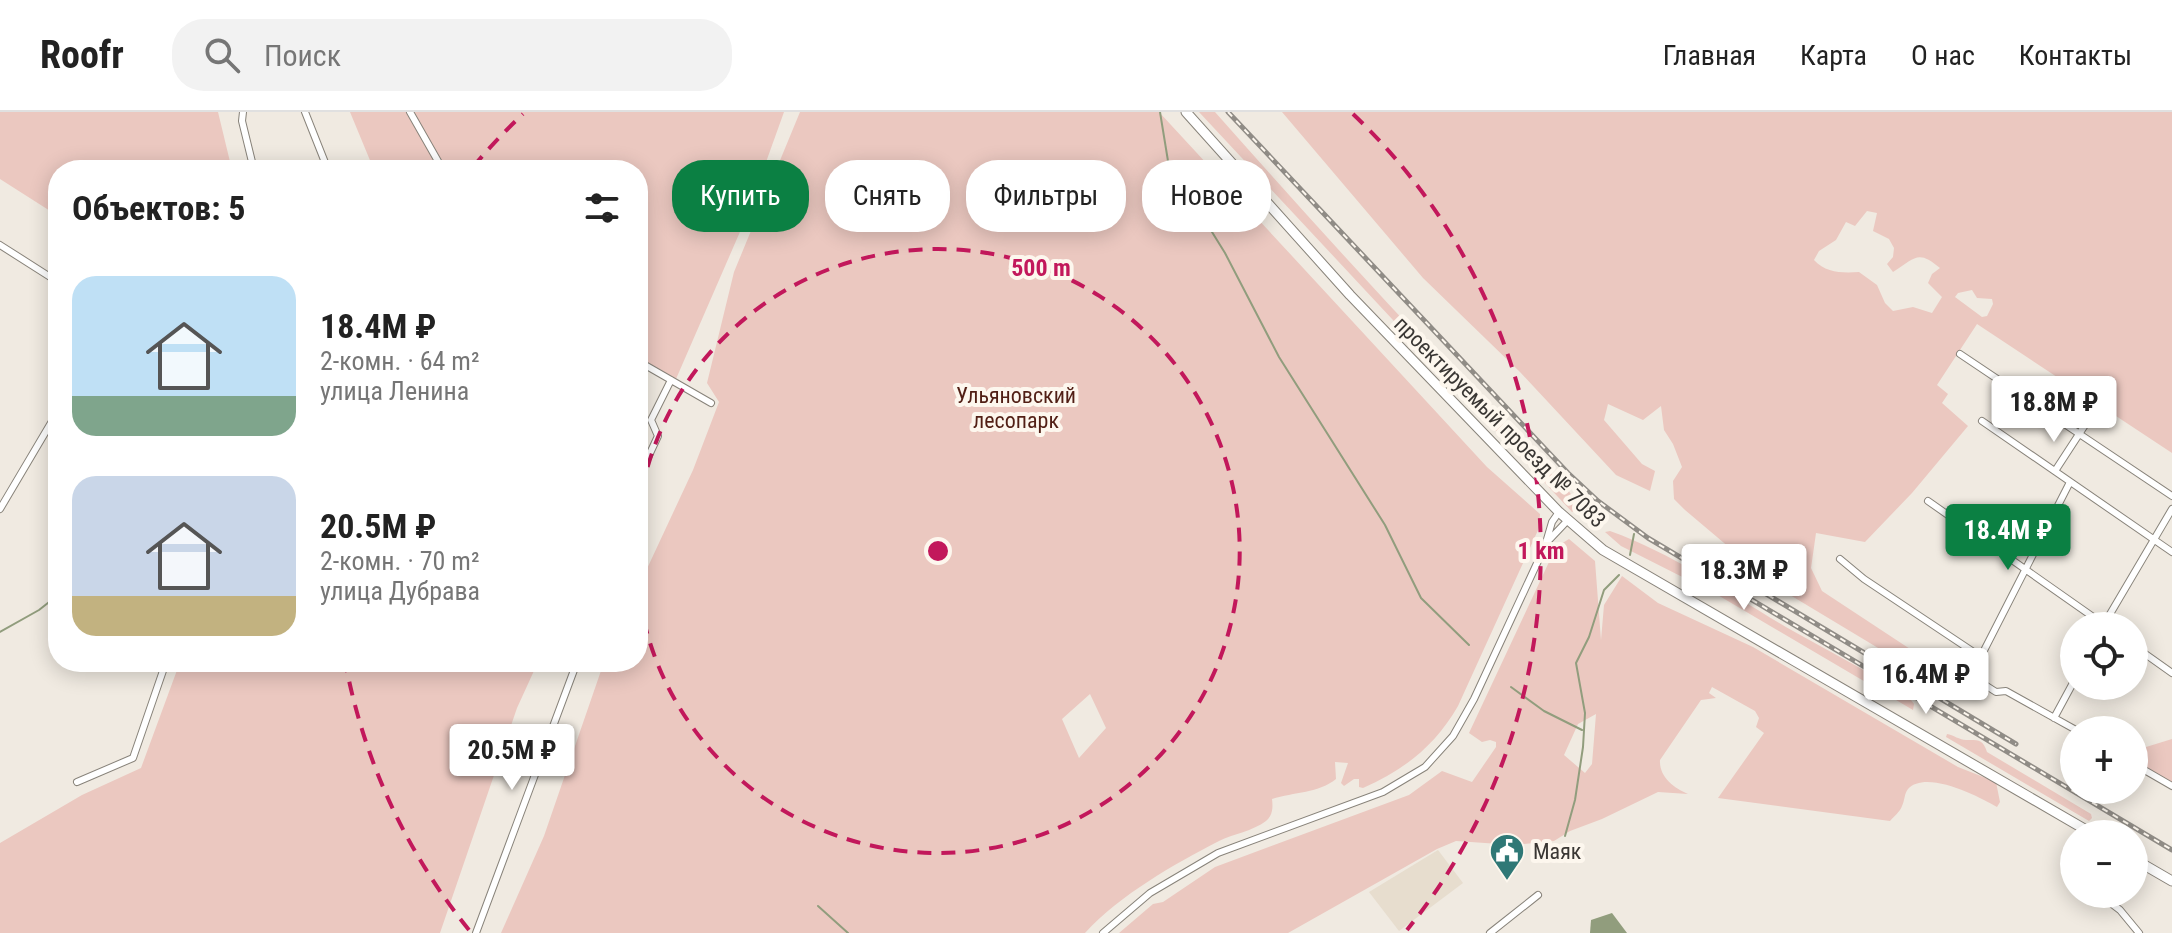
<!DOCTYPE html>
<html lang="ru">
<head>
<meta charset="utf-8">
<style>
	body { margin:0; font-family:"Roboto Condensed",sans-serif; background:#f2f2f2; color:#222; height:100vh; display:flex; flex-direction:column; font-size:30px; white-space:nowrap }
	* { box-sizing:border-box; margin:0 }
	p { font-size:26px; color:#767676 }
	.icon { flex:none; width:44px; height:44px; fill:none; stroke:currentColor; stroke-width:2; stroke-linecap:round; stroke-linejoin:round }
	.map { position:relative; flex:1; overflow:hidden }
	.panel { position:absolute; left:48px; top:48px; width:600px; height:512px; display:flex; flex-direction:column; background:#fff; border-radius:32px; box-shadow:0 4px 20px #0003 }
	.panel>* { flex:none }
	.top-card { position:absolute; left:672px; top:48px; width:760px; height:72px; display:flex; gap:16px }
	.buttons { position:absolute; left:2060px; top:500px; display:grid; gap:16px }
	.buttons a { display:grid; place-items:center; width:88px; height:88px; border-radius:50%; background:#fff; box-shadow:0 4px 20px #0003; font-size:40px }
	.price { position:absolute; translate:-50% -68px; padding:0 18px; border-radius:8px; background:#fff; color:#222; font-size:26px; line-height:52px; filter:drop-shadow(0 2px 4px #0008) }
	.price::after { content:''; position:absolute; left:50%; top:48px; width:24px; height:18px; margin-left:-12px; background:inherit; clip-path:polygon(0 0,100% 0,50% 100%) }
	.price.on { background:#0b8043; color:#fff }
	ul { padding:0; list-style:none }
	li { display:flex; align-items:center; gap:24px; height:200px; padding:0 24px }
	li span { display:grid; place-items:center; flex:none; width:224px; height:160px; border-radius:24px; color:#555 }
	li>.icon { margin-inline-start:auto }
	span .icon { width:96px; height:96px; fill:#fffc; stroke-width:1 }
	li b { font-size:34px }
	h2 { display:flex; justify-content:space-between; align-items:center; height:96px; padding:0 24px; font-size:34px }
	.chip { padding:0 28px; border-radius:32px; background:#fff; box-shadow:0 4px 20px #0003; font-size:28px; line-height:72px }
	.chip.on { background:#0b8043; color:#fff }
	header { display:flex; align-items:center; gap:48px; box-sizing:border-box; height:112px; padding:0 40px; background:#fff; border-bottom:2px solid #e0e0e0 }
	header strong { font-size:38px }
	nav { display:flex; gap:44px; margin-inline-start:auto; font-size:28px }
	.search { width:560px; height:72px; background:#f2f2f2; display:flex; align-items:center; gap:20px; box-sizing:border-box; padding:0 28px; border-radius:32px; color:#767676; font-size:30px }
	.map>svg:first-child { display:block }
</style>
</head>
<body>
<header>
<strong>Roofr</strong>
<div class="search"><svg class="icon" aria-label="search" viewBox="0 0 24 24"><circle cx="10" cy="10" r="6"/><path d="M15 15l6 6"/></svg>Поиск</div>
<nav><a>Главная</a><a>Карта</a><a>О нас</a><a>Контакты</a></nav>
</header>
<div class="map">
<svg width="2172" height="821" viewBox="0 0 2172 821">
	<rect width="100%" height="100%" fill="#f0eae1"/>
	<path fill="#e7ddce" d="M1438,738L1463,771L1399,819L1369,780Z"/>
	<path fill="#ebc8c0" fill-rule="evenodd" d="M0,0H218L232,58H58V104L0,67Z
		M350,0H784L746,106L676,267L638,245V58H374Z
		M800,0H1159L1487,355L1540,402L1539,416L1458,594C1435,634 1404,658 1363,676L1359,675V667H1354L1344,674L1341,671L1348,651L1335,650L1336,667C1319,681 1294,680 1272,687C1273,695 1273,703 1266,709C1253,719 1233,722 1219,729C1173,753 1121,782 1085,821H501L544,724L604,550H638V476L693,358L719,290L707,271L734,160ZM1090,582L1106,616L1079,646L1062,607Z
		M1199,0H1215C1329,129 1446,257 1568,378L1575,388L1576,398L1572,400Z
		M1282,0H2172V341L1977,212L1937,273L1948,282L1942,291L1968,314L1912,381L1865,430L1816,421L1811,456L1822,479L1945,560L1949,566L1938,572L1775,474L1685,398L1674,387L1673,369L1682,355L1673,332L1664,318L1661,294L1643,308L1608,292L1604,308L1642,352L1655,359L1650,379L1616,363L1520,260L1423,166ZM1867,99L1877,101L1873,119L1889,127L1894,136L1893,145L1887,152L1893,160C1915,146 1918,137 1940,156L1932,162L1928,171L1942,185L1932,201L1913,195L1893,199L1885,191L1877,173L1859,160C1842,161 1826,161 1814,148L1819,139L1836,128L1846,110L1855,114ZM1972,178L1977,186L1992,187L1993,192L1987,204L1982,205L1955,185L1958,181Z
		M1610,419C1677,443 1732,484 1793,519C1829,539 1866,559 1901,579L1903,585L1911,588L1914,592L1913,598L1716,482L1621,434L1605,420Z
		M1569,427L1595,449L1601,528L1604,493L1622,464L1658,491L1753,535L1958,655L1996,670L2000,690L1997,695C1980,685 1926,657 1908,677C1904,682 1905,688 1902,694C1900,700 1894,704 1890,709L1718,686L1764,621L1756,615L1759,606L1755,599L1712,575L1709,581L1716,586L1701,588L1660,648C1659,665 1674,676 1688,682L1658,680L1602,707L1570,719L1554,729L1514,733L1456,729L1437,737L1288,821H1119L1153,792L1163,790L1215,755L1409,683L1442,659L1472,670L1496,635V630L1490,628L1482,630L1469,621L1556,435ZM1596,602L1592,652L1585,661L1564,643L1578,612Z
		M180,550H538L517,596L440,821H0V731L82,683L141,656Z
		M1947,622C1953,623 1960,628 1966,628C1978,628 1983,627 1987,640L2091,702L2092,706L2089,709L1946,625Z
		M2172,627V672L2134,649V628L2146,635Z"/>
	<path fill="#919d7d" d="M1612,801L1627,821H1590L1591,808Z"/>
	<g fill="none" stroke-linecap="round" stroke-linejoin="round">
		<path stroke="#919d7d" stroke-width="2" d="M1160,0L1168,49L1225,141L1279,245L1385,413L1421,486L1469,533
			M1630,443L1634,422
			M0,520L39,498L58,483
			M1511,575L1544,599L1582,618
			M1565,724L1575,688L1583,635L1585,601L1576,551L1589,525L1604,478L1619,463
			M818,794L848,821"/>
		<defs>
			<path id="minor" d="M243,0L242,9L254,58
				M305,0L328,58
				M410,0L443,58
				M0,133L58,170
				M1960,242L2172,384
				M638,249L711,291
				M1982,309L2172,440
				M2055,359L2098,293
				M638,367L658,324L651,308L671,268
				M2070,370L1971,564L1996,580L2006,579L2076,618
				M1928,389L2106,514
				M0,397L58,299
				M1549,428L1568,408
				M1840,447L1864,467L1981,545
				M2103,514L2172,397
				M2134,534L2172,561
				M2054,606L2074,569
				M2134,652L2172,674
				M77,670L133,646L166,550
				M2071,767L2074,768
				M2099,782L2120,798L2139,821
				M476,821L577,550
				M1103,821L1150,781L1218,741L1383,680L1425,655L1453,624L1474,587L1545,434L1552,410L1559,400
				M1490,821L1538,783"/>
			<path id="major" d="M1186,0L1350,183L1559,400L1603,438L2093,722
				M2134,747L2172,769"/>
		</defs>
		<use href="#minor" stroke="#88837a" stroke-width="8"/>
		<use href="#major" stroke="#88837a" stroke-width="11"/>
		<use href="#minor" stroke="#fff" stroke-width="6"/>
		<use href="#major" stroke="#fff" stroke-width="9"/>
		<defs>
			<path id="rail" d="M1228,0L1568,361L1598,389L1648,426L2172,738
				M1758,477L2016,632"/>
		</defs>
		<use href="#rail" stroke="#908c86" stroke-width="5"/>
		<use href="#rail" stroke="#fdf7ee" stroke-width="2" stroke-dasharray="6" stroke-linecap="butt"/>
	</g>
	<g fill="none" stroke="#c2185b" stroke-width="4" stroke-dasharray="14 10">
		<path d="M638 402A302 302 0 1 1 638 476"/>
		<path d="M469 818A603 603 0 0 1 346 554M473 55A603 603 0 0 1 523 2M1353 2A603 603 0 0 1 1407 818"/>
	</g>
	<defs>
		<symbol id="civic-pin" viewBox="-11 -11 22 30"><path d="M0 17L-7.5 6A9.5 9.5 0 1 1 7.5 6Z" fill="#2f7876" stroke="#fdf7ee"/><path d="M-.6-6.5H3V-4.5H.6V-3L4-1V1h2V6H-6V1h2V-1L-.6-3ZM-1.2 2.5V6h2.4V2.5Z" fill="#fff"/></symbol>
	</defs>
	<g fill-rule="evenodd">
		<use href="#civic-pin" x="1487" y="719" width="40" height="54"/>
	</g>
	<g text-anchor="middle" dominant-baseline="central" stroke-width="8" stroke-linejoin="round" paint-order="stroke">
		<g font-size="22" fill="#511f15" stroke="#fdf7ee">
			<text x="1016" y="283">Ульяновский<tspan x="1016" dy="25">лесопарк</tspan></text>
		</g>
		<g font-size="22" fill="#3a3734" stroke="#fdf7ee">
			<text transform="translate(1500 310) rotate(45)">проектируемый проезд № 7083</text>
		</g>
		<g font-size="22" fill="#3a3734" stroke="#fdf7ee" text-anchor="start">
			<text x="1533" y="739">Маяк</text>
		</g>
	</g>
	<circle cx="938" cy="439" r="12" fill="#c2185b" stroke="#fdf7ee" stroke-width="4"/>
	<g font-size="24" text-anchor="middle" font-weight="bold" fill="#c2185b" stroke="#fdf7ee" stroke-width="8" stroke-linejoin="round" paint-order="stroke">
		<text x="1041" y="164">500 m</text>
		<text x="1541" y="447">1 km</text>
	</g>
</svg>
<div class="buttons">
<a><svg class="icon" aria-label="locate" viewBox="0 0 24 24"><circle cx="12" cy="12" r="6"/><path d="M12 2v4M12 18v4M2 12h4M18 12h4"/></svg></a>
<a>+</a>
<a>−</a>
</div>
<b class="price" style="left:2054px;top:332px">18.8M ₽</b>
<b class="price on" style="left:2008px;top:460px">18.4M ₽</b>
<b class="price" style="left:1744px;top:500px">18.3M ₽</b>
<b class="price" style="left:1926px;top:604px">16.4M ₽</b>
<b class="price" style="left:512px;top:680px">20.5M ₽</b>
<div class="top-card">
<a class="chip on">Купить</a>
<a class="chip">Снять</a>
<a class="chip">Фильтры</a>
<a class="chip">Новое</a>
</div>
<section class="panel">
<h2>Объектов: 5<svg class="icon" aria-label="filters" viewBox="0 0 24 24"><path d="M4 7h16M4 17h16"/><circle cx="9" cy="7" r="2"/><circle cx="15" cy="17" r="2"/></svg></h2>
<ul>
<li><span style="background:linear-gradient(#bfe0f5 75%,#7fa58c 0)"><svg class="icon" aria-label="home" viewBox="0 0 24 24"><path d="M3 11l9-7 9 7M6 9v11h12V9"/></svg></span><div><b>18.4M ₽</b><p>2-комн. · 64 m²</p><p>улица Ленина</p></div></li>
<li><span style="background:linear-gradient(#c9d6e8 75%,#c2b280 0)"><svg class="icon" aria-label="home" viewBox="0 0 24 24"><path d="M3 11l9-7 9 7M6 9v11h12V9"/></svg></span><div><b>20.5M ₽</b><p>2-комн. · 70 m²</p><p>улица Дубрава</p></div></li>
</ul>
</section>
</div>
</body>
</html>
